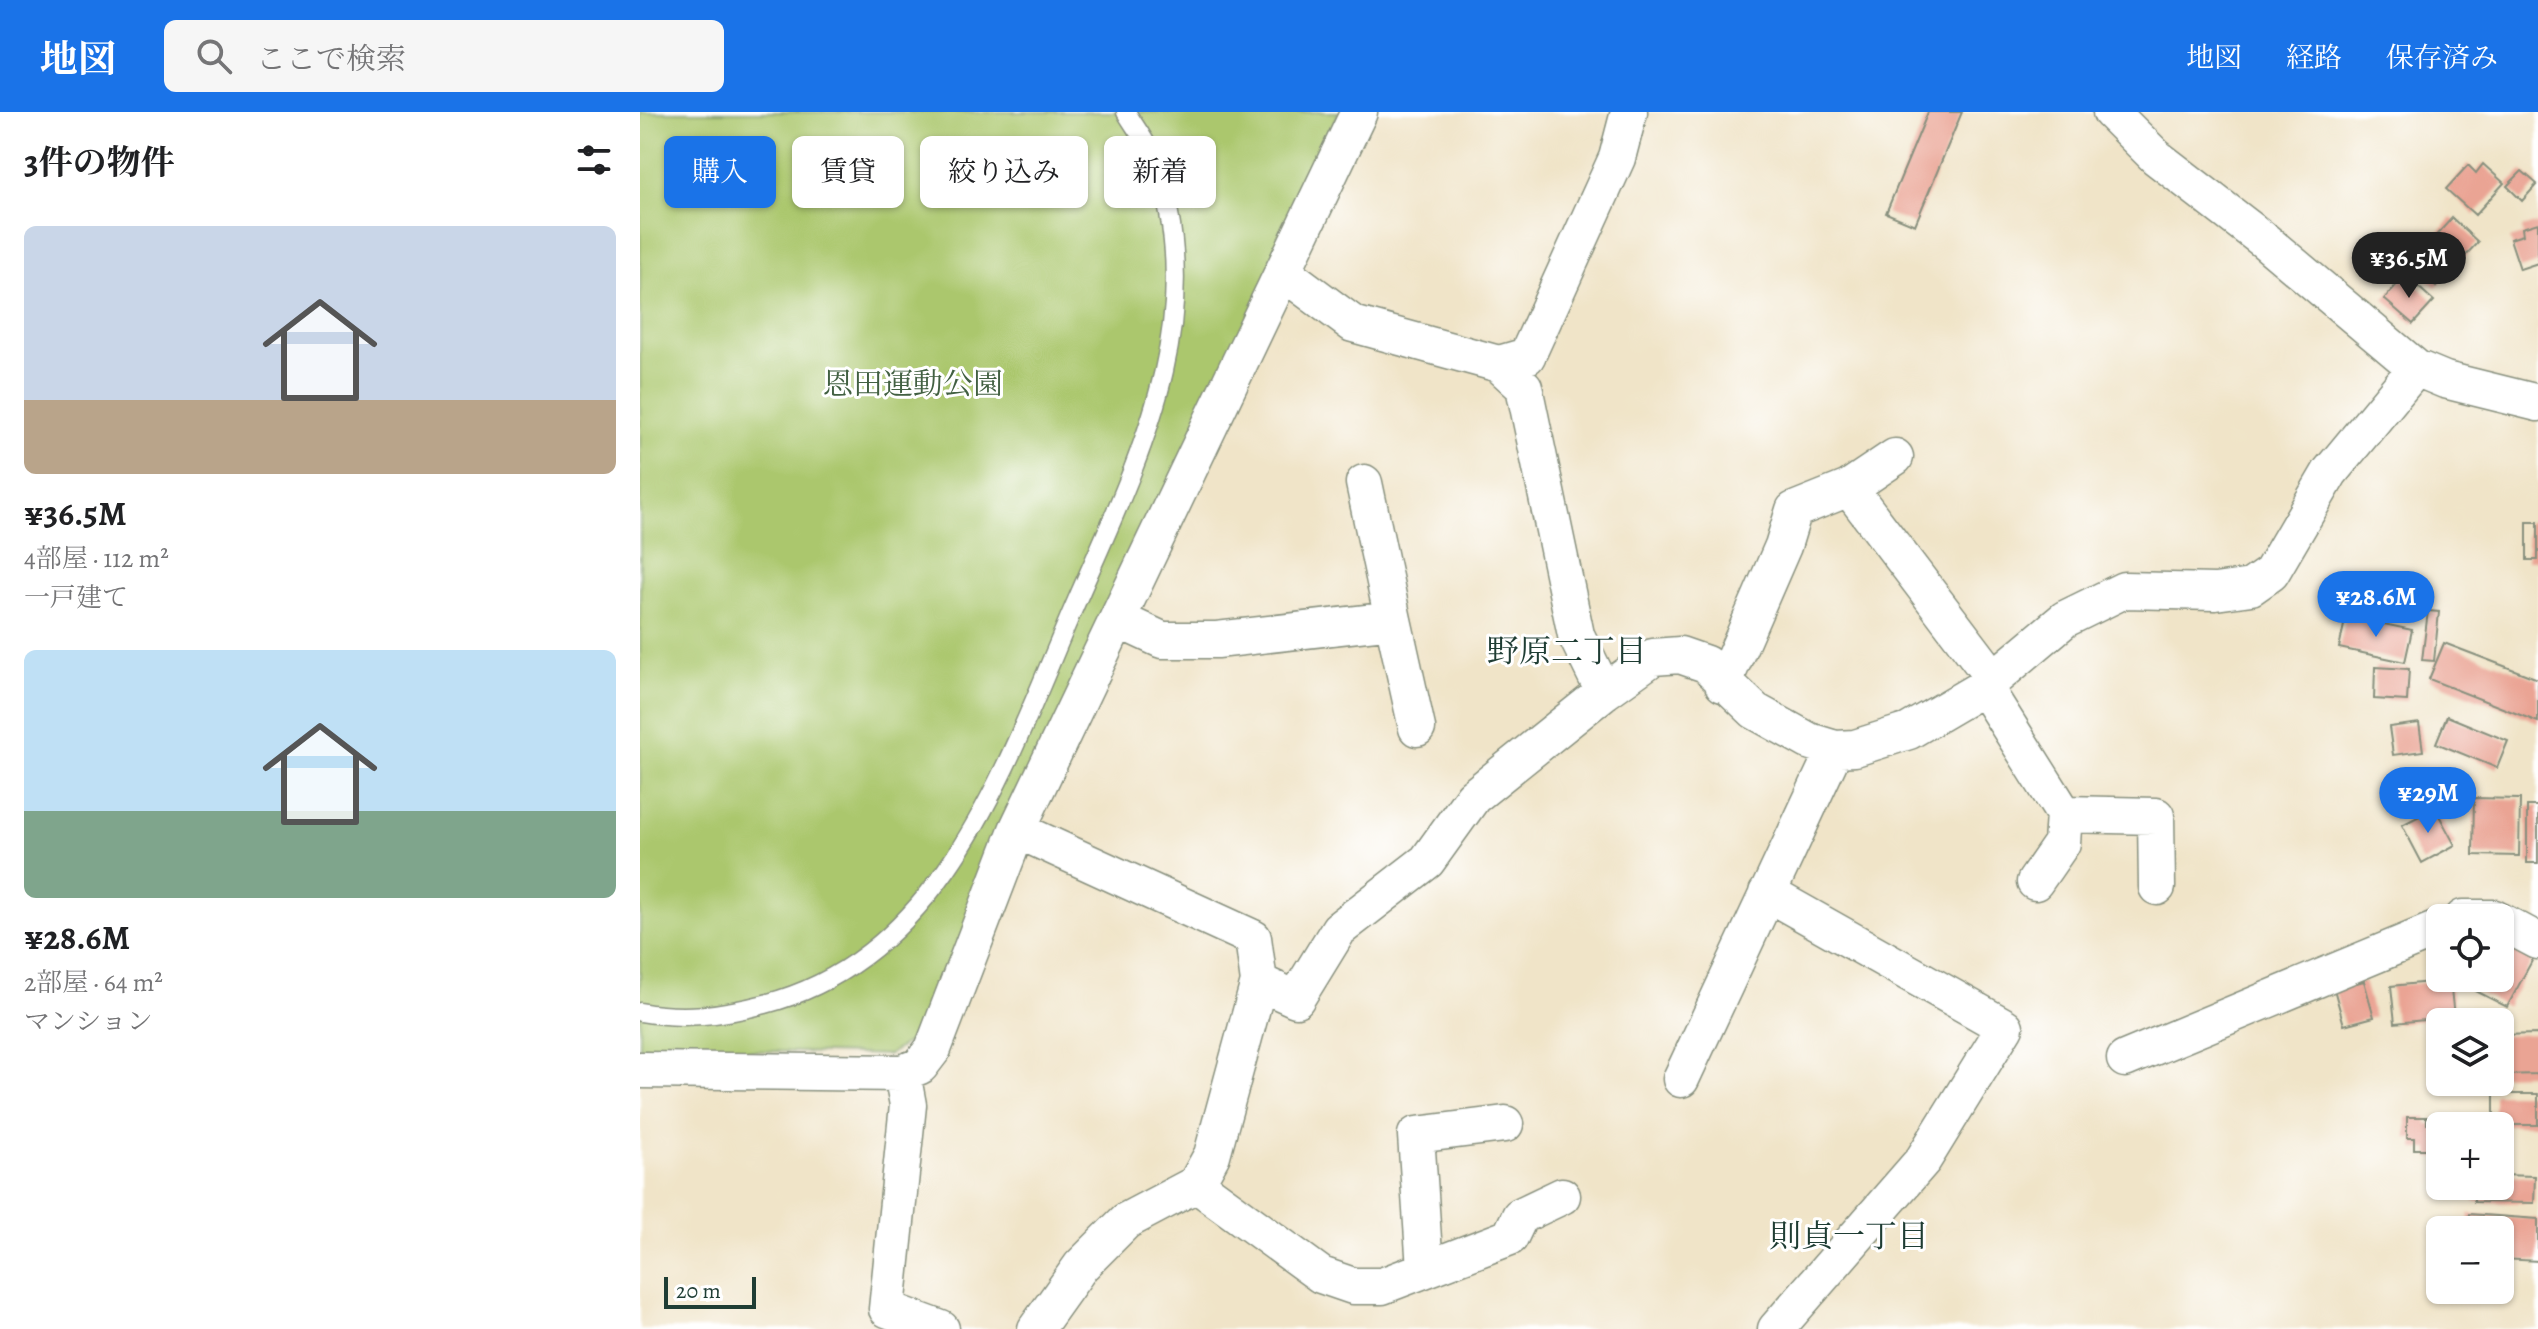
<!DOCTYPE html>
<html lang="ja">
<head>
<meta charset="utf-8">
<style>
	body { margin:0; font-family:Alegreya,"Noto Serif JP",serif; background:#f6f6f6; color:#202124; height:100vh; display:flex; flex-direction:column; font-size:30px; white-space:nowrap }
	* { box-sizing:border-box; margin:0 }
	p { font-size:26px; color:#757577 }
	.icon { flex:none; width:44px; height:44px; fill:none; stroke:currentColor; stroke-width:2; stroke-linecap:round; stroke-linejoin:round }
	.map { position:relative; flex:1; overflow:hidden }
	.side { display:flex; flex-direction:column; background:#fff; width:640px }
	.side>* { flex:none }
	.top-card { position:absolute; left:24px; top:24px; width:760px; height:72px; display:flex; gap:16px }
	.fabs { position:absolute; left:1786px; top:792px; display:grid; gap:16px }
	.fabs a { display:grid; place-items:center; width:88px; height:88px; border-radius:12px; background:#fff; box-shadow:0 2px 6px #0004; font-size:40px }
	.scale { position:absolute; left:24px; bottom:20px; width:92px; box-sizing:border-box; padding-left:8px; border:4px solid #1f3d34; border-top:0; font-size:22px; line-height:28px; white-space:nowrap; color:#1f3d34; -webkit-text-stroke:6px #fff; paint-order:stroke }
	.price { position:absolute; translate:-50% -68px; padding:0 18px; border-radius:28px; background:#1a73e8; color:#fff; font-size:26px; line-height:52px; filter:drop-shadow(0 2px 4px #0008) }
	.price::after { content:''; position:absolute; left:50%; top:48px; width:24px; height:18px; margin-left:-12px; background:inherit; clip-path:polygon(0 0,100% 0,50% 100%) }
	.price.current { background:#222; color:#fff }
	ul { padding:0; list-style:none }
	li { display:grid; align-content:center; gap:16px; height:424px; padding:0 24px }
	li span { display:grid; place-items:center; height:248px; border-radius:12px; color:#555 }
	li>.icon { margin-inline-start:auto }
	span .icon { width:144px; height:144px; fill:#fffc; stroke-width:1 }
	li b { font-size:34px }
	h2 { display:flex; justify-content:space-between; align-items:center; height:96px; padding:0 24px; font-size:34px }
	.pill { padding:0 28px; border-radius:12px; background:#fff; box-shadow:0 2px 6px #0004; font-size:28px; line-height:72px }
	.pill.current { background:#1a73e8; color:#fff }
	header { display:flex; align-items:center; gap:48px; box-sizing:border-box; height:112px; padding:0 40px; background:#1a73e8; color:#fff }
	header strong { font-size:38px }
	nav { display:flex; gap:44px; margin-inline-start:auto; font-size:28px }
	.search { width:560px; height:72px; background:#f6f6f6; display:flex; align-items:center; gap:20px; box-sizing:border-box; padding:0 28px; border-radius:12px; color:#757577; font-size:30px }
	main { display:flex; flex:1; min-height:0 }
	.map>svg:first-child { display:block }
</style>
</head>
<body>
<header>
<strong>地図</strong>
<div class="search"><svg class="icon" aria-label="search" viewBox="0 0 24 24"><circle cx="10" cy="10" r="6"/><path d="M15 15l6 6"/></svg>ここで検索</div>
<nav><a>地図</a><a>経路</a><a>保存済み</a></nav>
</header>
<main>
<section class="side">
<h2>3件の物件<svg class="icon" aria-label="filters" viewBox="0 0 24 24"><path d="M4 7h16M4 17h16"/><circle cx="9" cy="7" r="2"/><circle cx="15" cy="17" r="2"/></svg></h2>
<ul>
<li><span style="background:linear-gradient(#c9d6e8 70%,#b9a48a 0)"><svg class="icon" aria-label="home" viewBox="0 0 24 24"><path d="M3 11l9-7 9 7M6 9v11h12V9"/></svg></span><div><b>¥36.5M</b><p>4部屋 · 112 m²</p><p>一戸建て</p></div></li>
<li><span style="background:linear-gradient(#bfe0f5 65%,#7fa58c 0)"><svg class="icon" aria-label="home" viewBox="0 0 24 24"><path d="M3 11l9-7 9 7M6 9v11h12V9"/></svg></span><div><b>¥28.6M</b><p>2部屋 · 64 m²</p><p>マンション</p></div></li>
</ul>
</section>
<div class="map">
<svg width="1898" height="1217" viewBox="0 0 1898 1217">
	<rect width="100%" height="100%" fill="#fff"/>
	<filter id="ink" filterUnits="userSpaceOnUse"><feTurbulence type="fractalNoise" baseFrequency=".0125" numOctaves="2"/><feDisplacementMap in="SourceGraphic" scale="16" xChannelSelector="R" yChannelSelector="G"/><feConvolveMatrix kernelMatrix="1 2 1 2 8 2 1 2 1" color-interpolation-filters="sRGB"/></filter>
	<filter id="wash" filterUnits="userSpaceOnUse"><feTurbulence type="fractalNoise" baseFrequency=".006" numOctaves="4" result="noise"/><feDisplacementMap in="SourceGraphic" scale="32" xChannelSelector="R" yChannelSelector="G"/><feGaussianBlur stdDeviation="1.8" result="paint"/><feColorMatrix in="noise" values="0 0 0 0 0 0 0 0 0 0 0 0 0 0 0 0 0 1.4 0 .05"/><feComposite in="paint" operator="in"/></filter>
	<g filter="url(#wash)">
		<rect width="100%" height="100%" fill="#f0e4c8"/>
		<path fill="#abc76d" stroke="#658250" stroke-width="2" d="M0,0H699L631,157L282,921L248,943L0,935Z"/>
		<g id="blocks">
			<path fill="#eaa494" d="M1288,0H1322L1275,113L1246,101Z
				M1843,52L1864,71L1835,103L1806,77L1828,53L1836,61Z
				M1882,59L1897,72L1882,89L1867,74Z
				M1812,106L1838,130L1796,175L1770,152Z
				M1898,111V151L1880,157L1870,127L1883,123L1882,116Z
				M1765,163L1794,189L1773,212L1744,187Z
				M1887,410H1898V448H1887Z
				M1788,499L1799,500L1794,549L1782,548Z
				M1706,504L1772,518L1765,550L1699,536Z
				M1804,531L1898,567V610L1789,567Z
				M1735,555L1769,557L1767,589L1734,587Z
				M1807,604L1868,629L1857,656L1796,631Z
				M1779,611L1783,639L1753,643L1749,615Z
				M1834,686L1880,687L1879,744L1833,743Z
				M1887,694H1898V751H1887Z
				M1795,696L1815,733L1782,751L1762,713Z
				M1863,831L1893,847L1867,895L1836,879L1843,866H1860Z
				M1810,868L1814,905L1755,911L1751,874Z
				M1724,869L1734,905L1704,913L1694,877Z
				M1898,922V962L1860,963V923Z
				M1793,937H1800V970H1840V975H1792Z
				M1854,982H1898V1013H1854Z
				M1767,1005H1787V1012H1800V1046H1789V1037H1774V1026H1767Z
				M1860,1063L1895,1064L1894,1091L1834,1090V1074H1860Z
				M1829,1102L1898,1107V1149L1863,1147L1860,1164V1118H1828Z"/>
		</g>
	</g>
	<g filter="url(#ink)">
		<use href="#blocks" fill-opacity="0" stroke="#88907e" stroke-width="2"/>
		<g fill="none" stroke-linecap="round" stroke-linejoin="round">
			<defs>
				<path id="lane" d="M0,900C44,908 82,903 125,892C301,846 364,659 428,509C490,363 573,216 516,53C510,34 496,17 486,0"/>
				<path id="street" d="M1471,0L1516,45L1625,129L1776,256L1805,268L1898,291
					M643,160L713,212L859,252L884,275L936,523L964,580
					M859,252L887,244L977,46L989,0
					M1209,376L1354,567
					M479,508L522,528H577L753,508L724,371
					M753,508L777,616
					M1083,572L1143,434L1154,398L1209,376L1255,345
					M1344,575L1424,702L1422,731L1395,770
					M1424,702L1516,704L1517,775
					M377,718L613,826L619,870L572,1043L556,1072L486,1109L441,1154L396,1217
					M1127,781L1365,915L1283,1048L1136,1217
					M1823,806H1854
					M1860,809L1898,829
					M619,870L656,887L699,817L787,749L833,685L964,580L1013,545L1040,543L1066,552L1115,599L1169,629L1195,637L1215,636L1269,619L1344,575L1425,507L1484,478L1575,480L1611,475L1631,461L1690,360L1776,256
					M1485,947L1800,816
					M0,958L262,961L280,954L293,937L377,718L719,0
					M262,961L268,993L247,1197L301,1217
					M1041,967L1195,637
					M556,1072L681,1163L713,1174H742L870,1125L880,1104L922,1084
					M785,1157L776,1023L865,1012"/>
			</defs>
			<use href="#lane" stroke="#88907e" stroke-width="21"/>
			<use href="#street" stroke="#88907e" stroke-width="39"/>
			<use href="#lane" stroke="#fff" stroke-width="18"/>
			<use href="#street" stroke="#fff" stroke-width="36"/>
		</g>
	</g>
	<g text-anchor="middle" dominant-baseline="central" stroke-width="6" stroke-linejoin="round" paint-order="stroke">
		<g font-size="30" fill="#426042" stroke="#fff">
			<text x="273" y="272">恩田運動公園</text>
		</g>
		<g font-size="32" fill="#1f3d34" stroke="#fff">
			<text x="927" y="539">野原二丁目</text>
			<text x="1209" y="1124">則貞一丁目</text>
		</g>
	</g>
</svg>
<div class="fabs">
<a><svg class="icon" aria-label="locate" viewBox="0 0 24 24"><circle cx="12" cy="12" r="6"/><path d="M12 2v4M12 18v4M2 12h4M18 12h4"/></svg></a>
<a><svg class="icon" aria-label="layers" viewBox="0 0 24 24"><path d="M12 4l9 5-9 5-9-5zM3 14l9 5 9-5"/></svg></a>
<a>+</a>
<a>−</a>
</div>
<div class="scale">20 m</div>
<b class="price current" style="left:1769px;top:188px">¥36.5M</b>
<b class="price" style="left:1736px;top:527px">¥28.6M</b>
<b class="price" style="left:1788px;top:723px">¥29M</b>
<div class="top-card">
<a class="pill current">購入</a>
<a class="pill">賃貸</a>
<a class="pill">絞り込み</a>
<a class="pill">新着</a>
</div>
</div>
</main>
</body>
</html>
